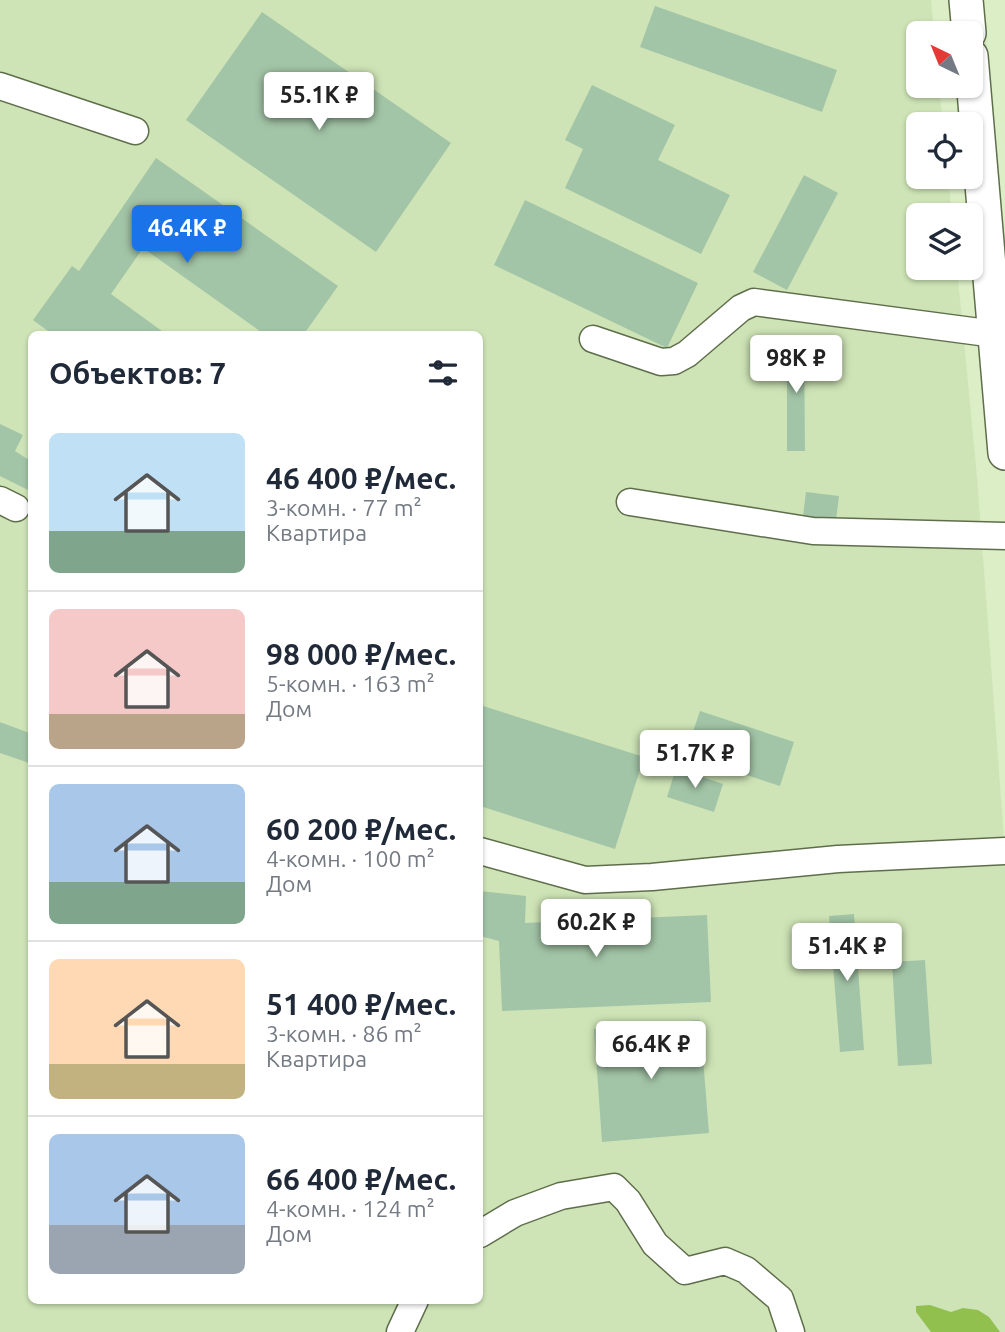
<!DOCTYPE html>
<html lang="ru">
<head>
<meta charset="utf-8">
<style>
	body { margin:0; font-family:Ubuntu,sans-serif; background:#f2f2f3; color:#1f2937; height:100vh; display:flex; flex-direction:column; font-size:26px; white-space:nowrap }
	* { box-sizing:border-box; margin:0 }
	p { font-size:23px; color:#747a83 }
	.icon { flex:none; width:38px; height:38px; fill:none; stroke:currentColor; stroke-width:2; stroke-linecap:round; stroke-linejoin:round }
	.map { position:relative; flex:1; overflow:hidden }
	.side { position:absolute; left:28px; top:331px; width:455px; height:973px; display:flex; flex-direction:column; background:#fff; border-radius:10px; box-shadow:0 2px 5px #0004 }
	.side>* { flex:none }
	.needle { width:46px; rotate:317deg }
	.buttons { position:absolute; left:906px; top:21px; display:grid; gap:14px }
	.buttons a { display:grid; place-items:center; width:77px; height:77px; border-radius:10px; background:#fff; box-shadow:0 2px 5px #0004; font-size:35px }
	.price { position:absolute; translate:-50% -60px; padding:0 16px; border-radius:7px; background:#fff; color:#222; font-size:23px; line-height:46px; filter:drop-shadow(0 2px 4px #0008) }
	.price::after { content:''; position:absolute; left:50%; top:42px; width:21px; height:16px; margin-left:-10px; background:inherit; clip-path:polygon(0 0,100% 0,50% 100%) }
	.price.on { background:#1a73e8; color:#fff }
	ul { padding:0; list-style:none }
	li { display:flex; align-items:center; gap:21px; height:175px; padding:0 21px }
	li+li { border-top:2px solid #e0e1e3 }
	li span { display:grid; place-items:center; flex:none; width:196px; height:140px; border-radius:10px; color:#555 }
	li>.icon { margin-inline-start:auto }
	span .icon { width:84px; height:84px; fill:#fffc; stroke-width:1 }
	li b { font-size:30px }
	h2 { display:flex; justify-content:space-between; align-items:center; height:84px; padding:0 21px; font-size:30px }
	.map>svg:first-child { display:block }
</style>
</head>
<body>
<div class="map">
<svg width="1005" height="1332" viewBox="0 0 1005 1332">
	<rect width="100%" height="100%" fill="#dbeec6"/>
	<path fill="#cee4b6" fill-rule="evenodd" d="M0,0H931L934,33H919V86H939L943,124H919V177H948L952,215H919V268H957L977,477L1005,852V1332H0ZM32,334H480V1300H32Z"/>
	<path fill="#91c04f" d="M930,1305L951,1312L963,1308L978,1310L989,1317L1000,1332H931L916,1312V1306Z"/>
	<path fill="#a3c5a7" d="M655,6L837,70L822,112L640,47Z
		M262,12L451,143L376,252L186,120Z
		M592,85L675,125L658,160L730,195L701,254L565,188L583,149L565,140Z
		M156,158L338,286L304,334H264L143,248L111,294L166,334H52L33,320L72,266L79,271Z
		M804,175L838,193L787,290L753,272Z
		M525,200L698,283L667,348L494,265Z
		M804,337L805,451H787V338Z
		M0,424L23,435L15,451L32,462V492L0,476Z
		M806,492L839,496L836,520L803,516Z
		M480,705L644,757L615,849L480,806Z
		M700,711L794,742L780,786L685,755Z
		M0,722L32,734V764L0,753Z
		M676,768L723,784L714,812L667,797Z
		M480,891L526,896L525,923L707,915L711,1002L502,1011L499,941L480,936Z
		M854,914L864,1050L840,1052L829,916Z
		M925,960L932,1064L898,1066L892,962Z
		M700,1020L709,1133L602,1142L594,1029Z"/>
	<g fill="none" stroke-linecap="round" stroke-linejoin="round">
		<defs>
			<path id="minor" d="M0,86L135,131
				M593,339L661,362L674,361L687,354L741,308L754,302L995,334L1005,337
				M0,500L16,508
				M630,502L813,531L1005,536
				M480,851L585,880L652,877L838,859L1005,851
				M480,1234L515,1213L561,1196L614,1187L628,1201L655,1244L685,1271L725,1261L746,1270L780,1299L791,1332
				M400,1332L415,1300"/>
			<path id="major" d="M966,0L969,33
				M971,56L1005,453"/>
		</defs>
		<use href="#minor" stroke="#5e6e4b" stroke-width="29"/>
		<use href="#major" stroke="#5e6e4b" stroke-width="36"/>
		<use href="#minor" stroke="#fff" stroke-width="26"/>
		<use href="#major" stroke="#fff" stroke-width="33"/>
	</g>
</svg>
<div class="buttons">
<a><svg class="needle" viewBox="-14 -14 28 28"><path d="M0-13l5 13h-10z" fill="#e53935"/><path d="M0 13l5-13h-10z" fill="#747a83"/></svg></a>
<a><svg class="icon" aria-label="locate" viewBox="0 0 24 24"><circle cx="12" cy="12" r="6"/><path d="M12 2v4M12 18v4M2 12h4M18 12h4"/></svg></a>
<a><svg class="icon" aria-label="layers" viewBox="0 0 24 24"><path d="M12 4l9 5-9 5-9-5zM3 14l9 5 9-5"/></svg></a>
</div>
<b class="price" style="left:319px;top:132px">55.1K ₽</b>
<b class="price on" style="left:187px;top:265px">46.4K ₽</b>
<b class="price" style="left:796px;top:395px">98K ₽</b>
<b class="price" style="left:695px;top:790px">51.7K ₽</b>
<b class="price" style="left:596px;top:959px">60.2K ₽</b>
<b class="price" style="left:847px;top:983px">51.4K ₽</b>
<b class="price" style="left:651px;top:1081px">66.4K ₽</b>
<section class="side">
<h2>Объектов: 7<svg class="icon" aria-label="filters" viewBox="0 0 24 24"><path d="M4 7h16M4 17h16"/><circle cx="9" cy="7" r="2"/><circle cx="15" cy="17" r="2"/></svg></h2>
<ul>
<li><span style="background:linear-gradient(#bfe0f5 70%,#7fa58c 0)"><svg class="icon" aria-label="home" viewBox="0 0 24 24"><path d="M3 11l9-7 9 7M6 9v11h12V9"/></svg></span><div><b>46 400 ₽/мес.</b><p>3-комн. · 77 m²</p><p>Квартира</p></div></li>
<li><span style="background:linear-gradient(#f6c9c9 75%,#b9a48a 0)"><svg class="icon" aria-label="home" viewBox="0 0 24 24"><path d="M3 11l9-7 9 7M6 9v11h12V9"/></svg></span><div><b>98 000 ₽/мес.</b><p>5-комн. · 163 m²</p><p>Дом</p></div></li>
<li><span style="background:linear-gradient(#a9c7e8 70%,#7fa58c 0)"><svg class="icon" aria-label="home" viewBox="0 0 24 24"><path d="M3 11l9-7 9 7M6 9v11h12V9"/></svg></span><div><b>60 200 ₽/мес.</b><p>4-комн. · 100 m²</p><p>Дом</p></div></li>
<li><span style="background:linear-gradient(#ffd9b3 75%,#c2b280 0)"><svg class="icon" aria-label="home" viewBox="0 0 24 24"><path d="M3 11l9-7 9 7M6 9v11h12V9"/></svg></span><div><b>51 400 ₽/мес.</b><p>3-комн. · 86 m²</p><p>Квартира</p></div></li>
<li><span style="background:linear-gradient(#a9c7e8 65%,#9aa5b1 0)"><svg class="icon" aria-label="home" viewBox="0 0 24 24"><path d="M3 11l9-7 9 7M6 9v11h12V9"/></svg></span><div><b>66 400 ₽/мес.</b><p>4-комн. · 124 m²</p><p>Дом</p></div></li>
</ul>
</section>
</div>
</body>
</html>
